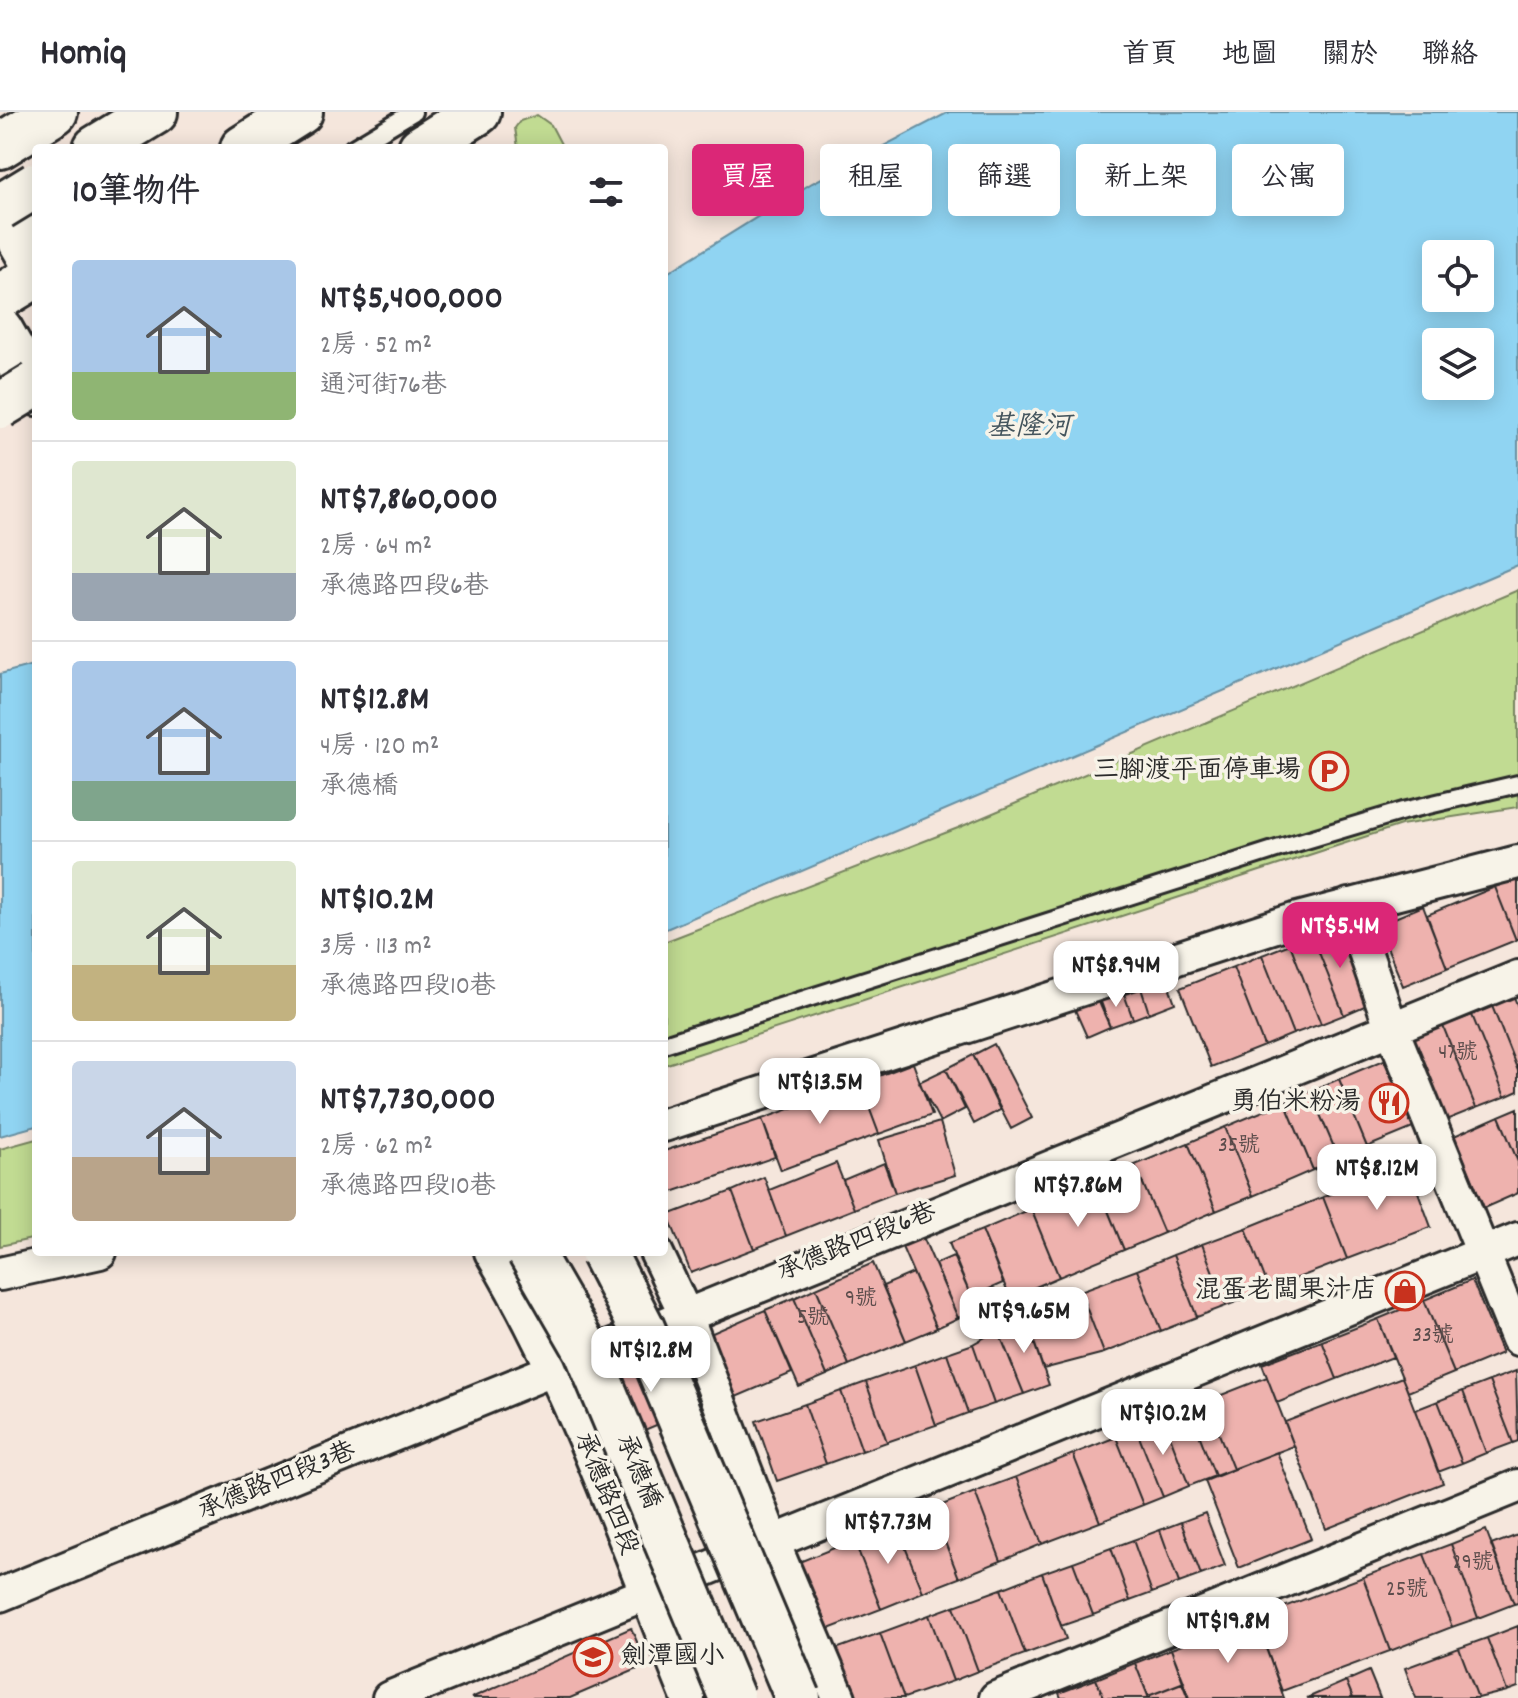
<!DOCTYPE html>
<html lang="zh-TW">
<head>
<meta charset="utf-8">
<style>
	body { margin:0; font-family:Dekko,"LXGW WenKai TC",sans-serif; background:#f7f7f7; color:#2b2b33; height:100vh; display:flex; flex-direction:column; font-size:30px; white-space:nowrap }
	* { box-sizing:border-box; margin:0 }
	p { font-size:26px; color:#7c7c81 }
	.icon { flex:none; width:44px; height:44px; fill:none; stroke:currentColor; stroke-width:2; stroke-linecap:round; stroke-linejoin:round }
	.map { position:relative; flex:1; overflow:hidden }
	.panel { position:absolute; left:32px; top:32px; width:636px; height:1112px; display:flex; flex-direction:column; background:#fff; border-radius:8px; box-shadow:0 4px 20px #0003 }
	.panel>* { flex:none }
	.top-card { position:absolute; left:692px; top:32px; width:706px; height:72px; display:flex; gap:16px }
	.tools { position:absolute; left:1422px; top:128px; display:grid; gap:16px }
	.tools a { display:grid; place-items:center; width:72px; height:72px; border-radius:8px; background:#fff; box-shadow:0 4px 20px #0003; font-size:40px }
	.price { position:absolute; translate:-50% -68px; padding:0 18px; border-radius:16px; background:#fff; color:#222; font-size:26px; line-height:52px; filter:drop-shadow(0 2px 4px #0008) }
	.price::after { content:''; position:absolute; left:50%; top:48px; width:24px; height:18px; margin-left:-12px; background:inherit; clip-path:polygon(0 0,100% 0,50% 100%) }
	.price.current { background:#db2777; color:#fff }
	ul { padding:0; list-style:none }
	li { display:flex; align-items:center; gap:24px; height:200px; padding:0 40px }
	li+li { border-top:2px solid #e1e1e2 }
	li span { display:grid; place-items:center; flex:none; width:224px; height:160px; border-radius:8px; color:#555 }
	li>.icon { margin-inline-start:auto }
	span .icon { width:96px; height:96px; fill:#fffc; stroke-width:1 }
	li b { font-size:34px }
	h2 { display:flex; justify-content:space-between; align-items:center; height:96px; padding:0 40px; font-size:34px }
	.tag { padding:0 28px; border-radius:8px; background:#fff; box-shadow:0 4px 20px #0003; font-size:28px; line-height:72px }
	.tag.current { background:#db2777; color:#fff }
	header { display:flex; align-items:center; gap:48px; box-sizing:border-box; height:112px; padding:0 40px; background:#fff; border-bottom:2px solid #e1e1e2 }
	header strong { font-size:38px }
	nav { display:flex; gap:44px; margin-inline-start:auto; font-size:28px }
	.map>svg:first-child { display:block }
</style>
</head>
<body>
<header>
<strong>Homiq</strong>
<nav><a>首頁</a><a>地圖</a><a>關於</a><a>聯絡</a></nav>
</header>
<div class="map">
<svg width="1518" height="1586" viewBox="0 0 1518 1586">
	<rect width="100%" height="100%" fill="#f5e6dc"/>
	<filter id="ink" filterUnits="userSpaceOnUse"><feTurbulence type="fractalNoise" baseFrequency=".0125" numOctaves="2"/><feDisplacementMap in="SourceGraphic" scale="16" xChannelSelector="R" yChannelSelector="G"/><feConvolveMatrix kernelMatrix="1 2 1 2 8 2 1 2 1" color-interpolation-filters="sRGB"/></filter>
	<g filter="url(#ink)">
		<path fill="#c1db92" stroke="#76835e" stroke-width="2" d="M537,3L551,13L563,36H518L515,16L520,9Z
			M1518,478V695L1401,713L664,953V830L958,716Z
			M36,1027V1126L0,1134V1037Z"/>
		<path fill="#90d4f2" stroke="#6890a2" stroke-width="2" fill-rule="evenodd" d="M949,0H1518V453L664,818V163L812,71ZM1436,142H1480V186H1436ZM1436,230H1480V274H1436Z
			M36,552V1014L0,1024V562Z"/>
		<path fill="#eeb2ae" stroke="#2b2b2b" stroke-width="2" d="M1518,766V827L1516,828L1495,775Z
			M1495,775L1516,828L1447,856L1427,803Z
			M1423,794L1447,856L1403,874L1378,813Z
			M1336,814L1367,893L1344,903L1312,823Z
			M1312,823L1344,903L1321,912L1290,832Z
			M1290,832L1321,912L1293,922L1262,843Z
			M1262,843L1293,922L1264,934L1233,855Z
			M1233,855L1264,934L1211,955L1180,876Z
			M1165,863L1175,891L1149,901L1140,873Z
			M1140,873L1149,901L1133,907L1123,879Z
			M1123,879L1133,907L1110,915L1100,887Z
			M1514,885L1518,895V959L1492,894Z
			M1098,888L1110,915L1087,925L1075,898Z
			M1492,894L1518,959V979L1505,985L1472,903Z
			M1472,903L1505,985L1476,996L1443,914Z
			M1443,914L1476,996L1446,1008L1413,926Z
			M994,932L1032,1006L1011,1017L973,943Z
			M973,943L1000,998L974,1012L946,957Z
			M1384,948L1413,1016L1367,1035L1339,967Z
			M913,951L932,1003L879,1022L860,971Z
			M946,957L965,997L940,1010L919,970Z
			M1339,967L1367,1035L1339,1047L1310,979Z
			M860,971L879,1022L781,1058L762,1007Z
			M1310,979L1339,1047L1313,1058L1285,990Z
			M1285,990L1313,1058L1253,1084L1225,1015Z
			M1518,996V1050L1499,1004Z
			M1499,1004L1518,1050V1081L1484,1096L1454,1024Z
			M762,1007L775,1045L669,1081L664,1065V1039Z
			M940,1010L955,1063L895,1081L879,1028Z
			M1225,1015L1253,1084L1216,1099L1188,1031Z
			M1188,1031L1216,1099L1164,1121L1135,1053Z
			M836,1051L854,1097L786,1124L769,1078Z
			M884,1051L895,1081L854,1097L843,1068Z
			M1135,1053L1164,1121L1124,1138L1096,1069Z
			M1408,1053L1431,1115L1347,1147L1323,1085Z
			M764,1065L786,1124L754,1137L732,1079Z
			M1096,1069L1124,1138L1059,1165L1031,1097Z
			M732,1079L754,1137L691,1161L668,1103Z
			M1323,1085L1347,1147L1269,1177L1246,1116Z
			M1031,1097L1059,1165L1010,1186L982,1118Z
			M1246,1116L1269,1177L1226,1194L1202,1132Z
			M982,1118L1003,1171L971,1185L949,1131Z
			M923,1125L958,1206L937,1216L902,1135Z
			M1202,1132L1226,1194L1197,1205L1173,1143Z
			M1173,1143L1197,1205L1161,1219L1137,1158Z
			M953,1144L977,1198L958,1206L935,1152Z
			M873,1151L906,1229L849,1253L816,1176Z
			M1137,1158L1161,1219L1104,1241L1080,1179Z
			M913,1161L937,1216L906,1229L883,1174Z
			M1472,1168L1502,1241L1454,1261L1424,1188Z
			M816,1176L849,1253L827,1263L794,1186Z
			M1080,1179L1104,1241L1043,1257L1024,1201Z
			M794,1186L827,1263L799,1275L765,1198Z
			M1424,1188L1454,1261L1408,1280L1378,1207Z
			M765,1198L792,1261L736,1285L710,1222Z
			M1024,1201L1049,1273L1024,1282L998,1218Z
			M1378,1207L1393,1245L1337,1267L1322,1229Z
			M998,1218L1024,1282L994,1292L973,1232Z
			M1322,1229L1337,1267L1277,1291L1262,1252Z
			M973,1232L994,1292L968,1301L947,1241Z
			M685,1234L709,1291L616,1330L593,1272Z
			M947,1241L968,1301L936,1313L915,1253Z
			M915,1253L936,1313L887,1330L866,1270Z
			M1516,1259L1518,1329L1513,1331L1489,1269Z
			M1267,1265L1294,1334L1233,1357L1206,1289Z
			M1402,1265L1443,1371L1326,1417L1285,1310Z
			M1489,1269L1513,1331L1486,1341L1463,1279Z
			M866,1270L887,1330L862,1339L841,1279Z
			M841,1279L862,1339L826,1352L805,1292Z
			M1463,1279L1486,1341L1462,1351L1438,1289Z
			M1206,1289L1233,1357L1215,1364L1189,1296Z
			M1438,1289L1462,1351L1438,1360L1415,1298Z
			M805,1292L826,1352L777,1369L756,1309Z
			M1189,1296L1215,1364L1189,1374L1163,1306Z
			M1163,1306L1189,1374L1163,1385L1136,1317Z
			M1136,1317L1163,1385L1143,1393L1116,1325Z
			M1116,1325L1143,1393L1100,1410L1073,1342Z
			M1277,1340L1311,1427L1239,1456L1205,1369Z
			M1073,1342L1100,1410L1042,1432L1016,1365Z
			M1016,1365L1042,1432L1001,1449L975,1380Z
			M975,1380L1001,1449L959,1466L932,1397Z
			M932,1397L959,1466L923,1480L896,1412Z
			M1205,1401L1225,1454L1201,1463L1181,1410Z
			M1181,1410L1201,1463L1179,1471L1160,1418Z
			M896,1412L923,1480L881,1497L854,1428Z
			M1160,1418L1179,1471L1152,1481L1133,1428Z
			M1486,1418L1514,1492L1478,1506L1451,1432Z
			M1518,1423V1491L1514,1492L1491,1433Z
			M854,1428L881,1497L826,1518L799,1450Z
			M1133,1428L1152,1481L1130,1489L1111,1436Z
			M1451,1432L1478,1506L1452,1515L1424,1442Z
			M1111,1436L1130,1489L1093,1503L1073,1450Z
			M1424,1442L1452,1515L1390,1539L1363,1465Z
			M1073,1450L1093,1503L1061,1514L1042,1461Z
			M1042,1461L1066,1527L1025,1542L1001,1477Z
			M1363,1465L1390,1539L1282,1579L1255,1506Z
			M1001,1477L1025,1542L978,1559L954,1494Z
			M954,1494L978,1559L953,1569L929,1503Z
			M929,1503L953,1569L904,1586L880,1521Z
			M1255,1506L1284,1586H1189L1171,1537Z
			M1518,1514V1575L1507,1579L1487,1526Z
			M631,1516L647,1553L570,1586H471Z
			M880,1521L904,1586H850L833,1538Z
			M1487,1526L1507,1579L1478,1586L1459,1536Z
			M1459,1536L1478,1586H1416L1405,1556Z
			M1171,1537L1184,1570L1148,1584L1135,1551Z
			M1135,1551L1149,1586H1104L1096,1567Z
			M1369,1559L1380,1586H1353L1346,1569Z
			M1096,1567L1104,1586H1061L1059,1581Z
			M1346,1569L1353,1586H1307Z
			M1182,1571L1188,1586H1149L1148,1584Z"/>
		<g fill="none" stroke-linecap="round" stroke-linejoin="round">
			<defs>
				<path id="service" d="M353,36L413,0
					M664,932L1286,734L1403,699L1518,672"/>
				<path id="minor" d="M1349,793L1391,915L1518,1227
					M664,1013L1294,808L1518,750
					M491,1140C574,1279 627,1436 688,1586
					M656,1140L685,1201L772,1428L839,1586
					M0,1162L100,1140
					M0,1483L1518,865
					M389,1586L1518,1127
					M996,1586L1518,1374"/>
				<path id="secondary" d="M0,93L36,155
					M0,218L36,281"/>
				<path id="motorway" d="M0,34L55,0
					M96,36L155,0
					M243,36L300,0
					M421,36L478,0
					M0,185L36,163"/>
			</defs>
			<use href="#service" stroke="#2b2b2b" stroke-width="22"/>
			<use href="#minor" stroke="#2b2b2b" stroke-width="38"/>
			<use href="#secondary" stroke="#2b2b2b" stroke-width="50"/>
			<use href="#motorway" stroke="#2b2b2b" stroke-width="50"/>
			<use href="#service" stroke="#f7f3e8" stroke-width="16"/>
			<use href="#minor" stroke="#f7f3e8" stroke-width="32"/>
			<use href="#secondary" stroke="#f7f3e8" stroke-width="44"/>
			<use href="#motorway" stroke="#f7f3e8" stroke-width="44"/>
			<defs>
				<path id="secondary-bridge" d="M530,1140L586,1237L732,1586
					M603,1140L642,1216L798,1586"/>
				<path id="motorway-bridge" d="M0,95L36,73
					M0,294L36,272"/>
			</defs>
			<use href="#secondary-bridge" stroke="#2b2b2b" stroke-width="50" stroke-linecap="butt"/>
			<use href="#motorway-bridge" stroke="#2b2b2b" stroke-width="50" stroke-linecap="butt"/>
			<use href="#secondary-bridge" stroke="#f7f3e8" stroke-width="44"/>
			<use href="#motorway-bridge" stroke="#f7f3e8" stroke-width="44"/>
		</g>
	</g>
	<defs>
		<symbol id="parking-ring" viewBox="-11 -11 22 22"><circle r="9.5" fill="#f7f3e8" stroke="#c8321e" stroke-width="1.5"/><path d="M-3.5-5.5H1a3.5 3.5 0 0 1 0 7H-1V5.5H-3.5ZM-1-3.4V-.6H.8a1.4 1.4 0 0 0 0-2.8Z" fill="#c8321e"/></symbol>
		<symbol id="restaurant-ring" viewBox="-11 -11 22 22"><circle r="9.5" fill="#f7f3e8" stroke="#c8321e" stroke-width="1.5"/><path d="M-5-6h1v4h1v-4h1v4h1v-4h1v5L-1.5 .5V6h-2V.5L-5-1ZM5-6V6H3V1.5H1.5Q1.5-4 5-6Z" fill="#c8321e"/></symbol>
		<symbol id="shop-ring" viewBox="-11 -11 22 22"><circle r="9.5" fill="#f7f3e8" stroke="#c8321e" stroke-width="1.5"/><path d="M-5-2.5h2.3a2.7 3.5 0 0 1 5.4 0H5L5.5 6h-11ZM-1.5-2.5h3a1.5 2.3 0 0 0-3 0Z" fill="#c8321e"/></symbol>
		<symbol id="school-ring" viewBox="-11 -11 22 22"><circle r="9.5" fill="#f7f3e8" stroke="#c8321e" stroke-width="1.5"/><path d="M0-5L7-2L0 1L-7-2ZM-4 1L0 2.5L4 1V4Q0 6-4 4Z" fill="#c8321e"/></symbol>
	</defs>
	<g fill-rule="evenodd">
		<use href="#parking-ring" x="1307" y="637" width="44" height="44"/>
		<use href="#restaurant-ring" x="1367" y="969" width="44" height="44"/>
		<use href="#shop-ring" x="1383" y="1157" width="44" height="44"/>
		<use href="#school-ring" x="571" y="1523" width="44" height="44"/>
	</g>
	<g text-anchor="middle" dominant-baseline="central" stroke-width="7" stroke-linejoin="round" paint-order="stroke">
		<g font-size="22" fill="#5c4d4c">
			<text x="1458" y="941">47號</text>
			<text x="1239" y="1034">35號</text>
			<text x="861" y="1187">9號</text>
			<text x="813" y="1206">5號</text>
			<text x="1433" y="1224">33號</text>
			<text x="1473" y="1451">29號</text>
			<text x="1407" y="1478">25號</text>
		</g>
		<g font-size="26" fill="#2b2b2b" stroke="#f7f3e8" text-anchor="end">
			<text x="1301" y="659">三腳渡平面停車場</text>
			<text x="1361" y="991">勇伯米粉湯</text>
			<text x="1377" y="1179">混蛋老闆果汁店</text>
			<text x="621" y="1545" text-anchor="start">劍潭國小</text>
		</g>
		<g font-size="26" fill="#2b2b2b" stroke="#f7f3e8">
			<text transform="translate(857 1131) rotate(-22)">承德路四段6巷</text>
			<text transform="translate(637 1360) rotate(67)">承德橋</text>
			<text transform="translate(277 1370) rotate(-22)">承德路四段3巷</text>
			<text transform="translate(605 1382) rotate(68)">承德路四段</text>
		</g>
		<g font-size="28" font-style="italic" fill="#44555d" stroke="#f7f3e8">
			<text x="1029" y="317">基隆河</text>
		</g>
	</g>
</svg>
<div class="tools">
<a><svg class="icon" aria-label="locate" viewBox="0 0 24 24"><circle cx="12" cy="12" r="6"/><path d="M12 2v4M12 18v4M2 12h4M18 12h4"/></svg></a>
<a><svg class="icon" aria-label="layers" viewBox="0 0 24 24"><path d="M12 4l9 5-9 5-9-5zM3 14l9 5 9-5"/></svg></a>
</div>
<b class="price current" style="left:1340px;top:858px">NT$5.4M</b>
<b class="price" style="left:1116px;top:897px">NT$8.94M</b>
<b class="price" style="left:820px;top:1014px">NT$13.5M</b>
<b class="price" style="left:1377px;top:1100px">NT$8.12M</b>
<b class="price" style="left:1078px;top:1117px">NT$7.86M</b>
<b class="price" style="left:1024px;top:1243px">NT$9.65M</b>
<b class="price" style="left:651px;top:1282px">NT$12.8M</b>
<b class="price" style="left:1163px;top:1345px">NT$10.2M</b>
<b class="price" style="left:888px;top:1454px">NT$7.73M</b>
<b class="price" style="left:1228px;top:1553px">NT$19.8M</b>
<div class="top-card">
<a class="tag current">買屋</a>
<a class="tag">租屋</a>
<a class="tag">篩選</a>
<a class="tag">新上架</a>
<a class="tag">公寓</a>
</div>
<section class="panel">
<h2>10筆物件<svg class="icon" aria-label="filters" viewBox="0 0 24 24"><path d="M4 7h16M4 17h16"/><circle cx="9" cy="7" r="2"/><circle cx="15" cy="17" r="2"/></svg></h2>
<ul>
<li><span style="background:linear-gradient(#a9c7e8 70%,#8fb573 0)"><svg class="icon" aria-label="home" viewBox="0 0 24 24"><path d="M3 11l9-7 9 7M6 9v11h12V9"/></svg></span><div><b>NT$5,400,000</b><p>2房 · 52 m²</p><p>通河街76巷</p></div></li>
<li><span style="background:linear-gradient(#dfe7d0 70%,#9aa5b1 0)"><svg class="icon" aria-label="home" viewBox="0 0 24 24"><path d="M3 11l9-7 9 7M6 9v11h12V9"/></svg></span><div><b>NT$7,860,000</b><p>2房 · 64 m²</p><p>承德路四段6巷</p></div></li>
<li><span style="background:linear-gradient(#a9c7e8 75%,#7fa58c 0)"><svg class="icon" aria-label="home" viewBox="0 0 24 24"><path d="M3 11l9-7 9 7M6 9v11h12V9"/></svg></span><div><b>NT$12.8M</b><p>4房 · 120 m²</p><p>承德橋</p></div></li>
<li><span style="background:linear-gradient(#dfe7d0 65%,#c2b280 0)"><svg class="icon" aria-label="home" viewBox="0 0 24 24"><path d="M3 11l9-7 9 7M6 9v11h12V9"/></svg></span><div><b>NT$10.2M</b><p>3房 · 113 m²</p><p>承德路四段10巷</p></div></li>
<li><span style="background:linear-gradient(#c9d6e8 60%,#b9a48a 0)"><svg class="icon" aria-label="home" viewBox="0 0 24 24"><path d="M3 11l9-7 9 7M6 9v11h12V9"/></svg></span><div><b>NT$7,730,000</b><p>2房 · 62 m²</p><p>承德路四段10巷</p></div></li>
</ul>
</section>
</div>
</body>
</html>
